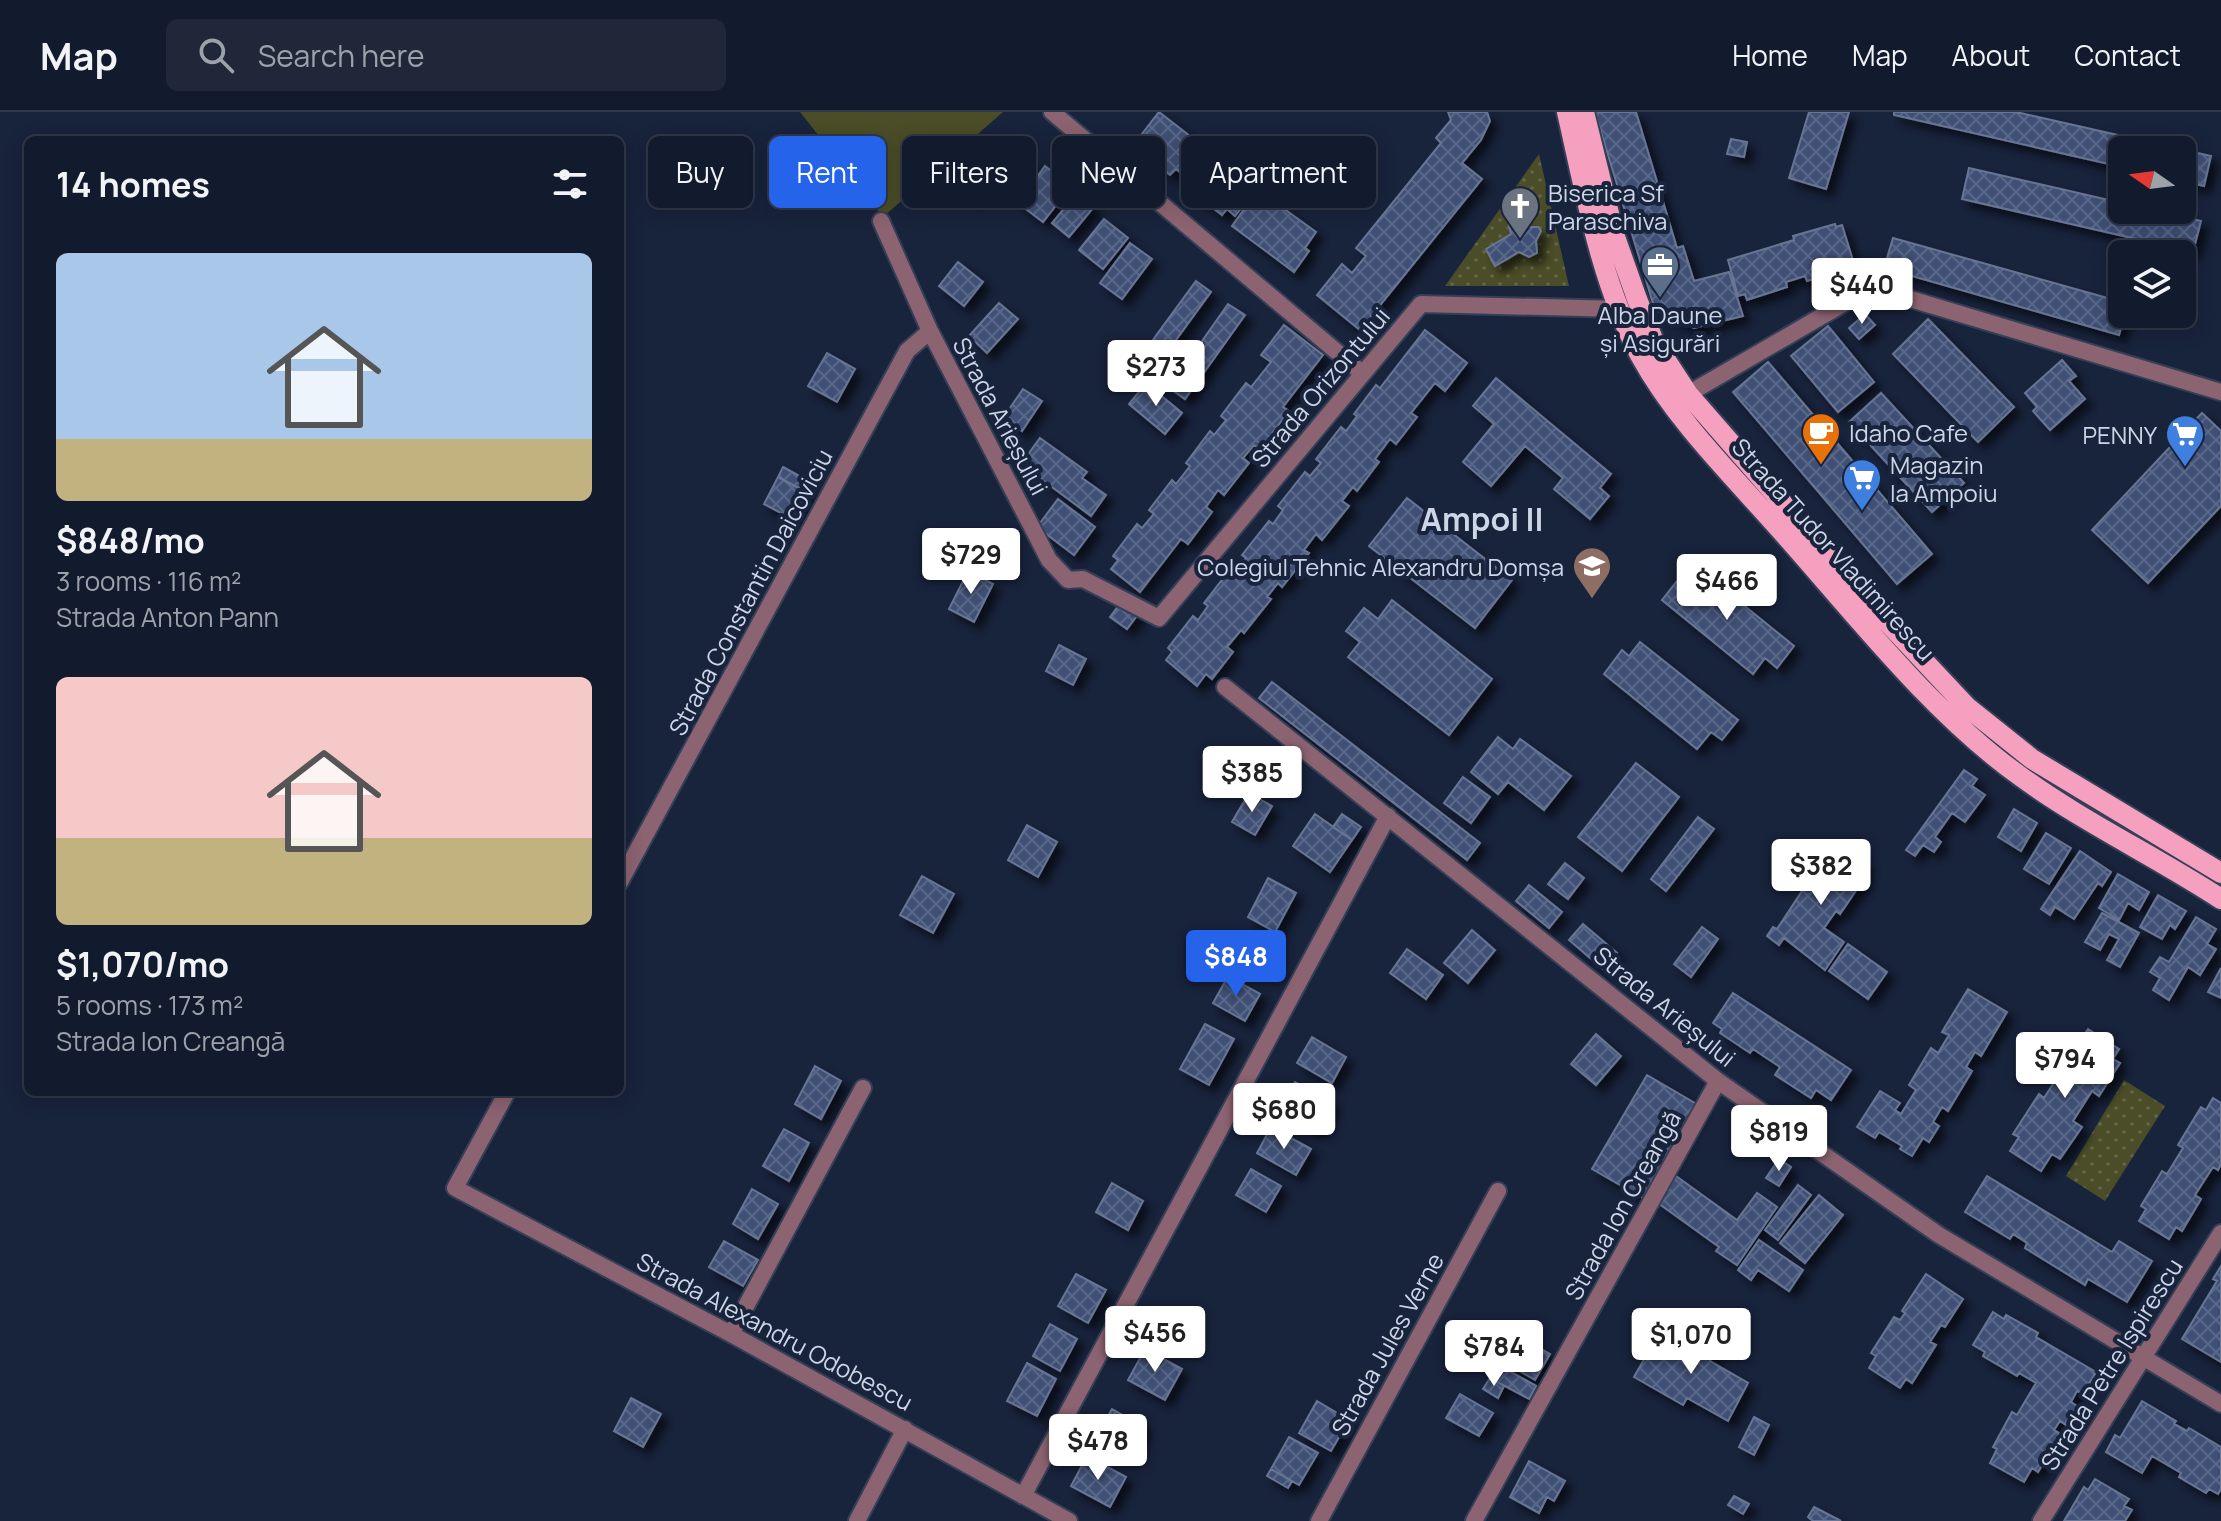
<!DOCTYPE html>
<html lang="en">
<head>
<meta charset="utf-8">
<style>
	body { margin:0; font-family:Manrope,sans-serif; background:#1f2739; color:#f1f3f6; height:100vh; display:flex; flex-direction:column; font-size:30px; white-space:nowrap }
	* { box-sizing:border-box; margin:0 }
	p { font-size:26px; color:#9ca1aa }
	.icon { flex:none; width:44px; height:44px; fill:none; stroke:currentColor; stroke-width:2; stroke-linecap:round; stroke-linejoin:round }
	.map { position:relative; flex:1; overflow:hidden }
	.drawer { position:absolute; left:24px; top:24px; width:600px; height:960px; display:flex; flex-direction:column; background:#121a2d; border-radius:12px; box-shadow:0 4px 20px #0003,0 0 0 2px #313849 }
	.drawer>* { flex:none }
	.top-card { position:absolute; left:648px; top:24px; width:760px; height:72px; display:flex; gap:16px }
	.needle { width:52px; rotate:284deg }
	.buttons { position:absolute; left:2108px; top:24px; display:grid; gap:16px }
	.buttons a { display:grid; place-items:center; width:88px; height:88px; border-radius:12px; background:#121a2d; box-shadow:0 4px 20px #0003,0 0 0 2px #313849; font-size:40px }
	.price { position:absolute; translate:-50% -68px; padding:0 18px; border-radius:8px; background:#fff; color:#222; font-size:26px; line-height:52px; filter:drop-shadow(0 2px 4px #0008) }
	.price::after { content:''; position:absolute; left:50%; top:48px; width:24px; height:18px; margin-left:-12px; background:inherit; clip-path:polygon(0 0,100% 0,50% 100%) }
	.price.on { background:#2563eb; color:#fff }
	ul { padding:0; list-style:none }
	li { display:grid; align-content:center; gap:16px; height:424px; padding:0 32px }
	li span { display:grid; place-items:center; height:248px; border-radius:12px; color:#555 }
	li>.icon { margin-inline-start:auto }
	span .icon { width:144px; height:144px; fill:#fffc; stroke-width:1 }
	li b { font-size:34px }
	h2 { display:flex; justify-content:space-between; align-items:center; height:96px; padding:0 32px; font-size:34px }
	.tag { padding:0 28px; border-radius:12px; background:#121a2d; box-shadow:0 4px 20px #0003,0 0 0 2px #313849; font-size:28px; line-height:72px }
	.tag.on { background:#2563eb; color:#fff }
	header { display:flex; align-items:center; gap:48px; box-sizing:border-box; height:112px; padding:0 40px; background:#121a2d; border-bottom:2px solid #313849 }
	header strong { font-size:38px }
	nav { display:flex; gap:44px; margin-inline-start:auto; font-size:28px }
	.search { width:560px; height:72px; background:#1f2739; display:flex; align-items:center; gap:20px; box-sizing:border-box; padding:0 28px; border-radius:12px; color:#9ca1aa; font-size:30px }
	.map>svg:first-child { display:block }
</style>
</head>
<body>
<header>
<strong>Map</strong>
<div class="search"><svg class="icon" aria-label="search" viewBox="0 0 24 24"><circle cx="10" cy="10" r="6"/><path d="M15 15l6 6"/></svg>Search here</div>
<nav><a>Home</a><a>Map</a><a>About</a><a>Contact</a></nav>
</header>
<div class="map">
<svg width="2221" height="1409" viewBox="0 0 2221 1409">
	<defs>
		<pattern id="park-dots" width="8" height="8" patternUnits="userSpaceOnUse" patternTransform="scale(2)"><rect width="8" height="8" fill="#4a4d27"/><path d="M2 2h.1M6 6h.1" fill="none" stroke="#636646" stroke-width="1.8" stroke-linecap="round"/></pattern>
		<pattern id="building-cross-hatch" width="8" height="8" patternUnits="userSpaceOnUse" patternTransform="scale(2)"><rect width="8" height="8" fill="#3f5075"/><path d="M0 0l8 8M0 8l8-8" fill="none" stroke="#5a6889"/></pattern>
		<filter id="shadow"><feDropShadow dx="7" dy="7" stdDeviation="4" flood-color="#0009"/></filter>
	</defs>
	<rect width="100%" height="100%" fill="#18233c"/>
	<path fill="#4a4d27" d="M800,0H1003L883,105Z"/>
	<path fill="url(#park-dots)" d="M1539,42L1569,174H1445Z
		M2124,968L2165,994L2105,1089L2066,1064Z"/>
	<path fill="url(#building-cross-hatch)" stroke="#687694" stroke-width="2" filter="url(#shadow)" d="M1159,0L1213,42L1217,38L1249,64L1246,68L1257,76L1235,104L1227,97L1222,103L1187,76L1192,70L1176,57L1170,63L1142,40L1147,34L1138,27Z
		M1448,0H1487L1490,9L1481,28L1462,51L1482,67L1360,218L1317,183L1342,152L1352,161L1366,144L1356,136L1441,31L1436,26L1451,8Z
		M1595,0H1636L1677,136L1683,134L1694,169L1729,160L1743,204L1694,216L1655,198Z
		M1809,0H1849L1826,77L1789,66Z
		M1894,0H2016L2211,44L2204,74L2182,69V38H2122V55L1894,3Z
		M1731,27L1747,30L1744,45L1727,42Z
		M980,32L1001,49L972,86L951,69Z
		M1014,41L1034,58L1014,81L995,63Z
		M1045,54L1071,74L1043,110L1018,91Z
		M1969,56L2122,91V98H2153L2201,109L2193,140L1962,87Z
		M1258,78L1316,120L1305,136L1309,139L1294,160L1232,114Z
		M1077,81L1094,95L1069,125L1052,111Z
		M1104,107L1128,126L1103,157L1079,138Z
		M1517,108L1527,115H1538L1541,119L1536,129L1537,141L1529,145L1519,140L1495,154L1486,137L1511,122L1509,113Z
		M1835,112L1836,115L1842,113L1855,155L1807,169L1805,164L1786,170L1787,175L1747,188L1745,182L1738,184L1728,148L1794,128L1793,124Z
		M1893,126L2122,190V202H2125L2119,223L1884,156Z
		M1130,131L1152,147L1122,187L1100,171Z
		M958,150L983,170L964,194L939,174Z
		M1196,169L1211,180L1151,262L1136,251Z
		M999,191L1018,207L987,241L969,224Z
		M1228,192L1245,203L1185,287L1169,276Z
		M1865,202L1875,213L1859,227L1849,216Z
		M1928,207L2014,295L1978,330L1893,242Z
		M1284,213L1323,243L1283,295L1289,299L1260,337L1254,333L1243,346L1249,351L1224,383L1218,378L1206,395L1212,400L1188,432L1181,427L1140,480L1111,457L1118,448L1113,444L1137,412L1142,416L1154,402L1149,398L1172,368L1176,372L1190,354L1186,351L1210,319L1214,323L1226,308L1221,304L1246,271L1251,275L1271,250L1261,243Z
		M1828,214L1874,270L1838,300L1791,244Z
		M1425,218L1467,251L1445,279L1435,271L1411,301L1417,305L1396,332L1390,327L1375,347L1379,350L1357,379L1353,375L1342,389L1349,394L1322,428L1316,422L1304,438L1309,441L1282,475L1278,471L1267,485L1271,487L1244,521L1241,518L1227,535L1233,540L1212,567L1206,562L1197,574L1166,548L1172,540L1168,536L1193,504L1198,508L1208,494L1204,491L1232,455L1236,458L1246,446L1242,443L1269,409L1273,412L1283,398L1278,394L1305,360L1310,364L1321,351L1316,347L1341,315L1346,319L1357,304L1354,302L1376,273L1380,276Z
		M827,241L855,257L837,290L808,274Z
		M2062,248L2076,264L2069,269L2085,287L2050,318L2033,299L2037,295L2025,281Z
		M1768,250L1932,442L1897,472L1733,280Z
		M1496,266L1611,362L1600,376L1609,384L1590,407L1554,377L1563,366L1525,334L1491,374L1463,350L1494,312L1473,294Z
		M1146,271L1182,301L1165,322L1129,292Z
		M1023,277L1042,289L1022,319L1003,306Z
		M1881,281L1964,371L1932,400L1849,310Z
		M2202,301L2221,319V394L2148,471L2092,418Z
		M1040,326L1087,360L1082,366L1106,383L1091,404L1021,352Z
		M783,355L805,367L800,377L778,365Z
		M778,365L808,381L794,408L764,392Z
		M1407,386L1512,468L1475,516L1369,434Z
		M1058,387L1095,415L1074,443L1037,415Z
		M1699,457L1794,534L1777,556L1765,546L1753,562L1662,488L1681,464L1688,470Z
		M968,459L993,472L974,510L949,497Z
		M1392,488L1492,567L1449,623L1348,545L1360,530L1346,519L1364,496L1378,507Z
		M1122,489L1139,501L1127,517L1110,505Z
		M1640,530L1738,608L1722,628L1711,620L1697,637L1604,562L1622,538L1629,544Z
		M1059,533L1086,547L1073,573L1046,559Z
		M1272,570L1480,731L1467,748L1259,586Z
		M1498,625L1513,637L1520,627L1571,664L1544,698L1508,670L1498,682L1471,660Z
		M1636,651L1679,685L1622,759L1578,725Z
		M1964,658L1977,667L1972,674L1985,683L1965,710L1952,701L1935,725L1941,730L1934,740L1923,733L1915,744L1906,738Z
		M1463,665L1490,685L1471,711L1444,691Z
		M1249,681L1272,694L1255,723L1232,710Z
		M2014,697L2037,711L2021,739L1998,725Z
		M1315,702L1352,728L1330,760L1293,734Z
		M1342,702L1361,715L1352,728L1333,715Z
		M1698,705L1714,717L1666,779L1651,767Z
		M1027,713L1057,730L1038,765L1008,748Z
		M2046,721L2071,736L2049,772L2024,757Z
		M1836,732L1867,754L1860,765L1864,767L1840,802L1836,799L1824,816L1844,830L1825,858L1784,826L1779,833L1767,824L1773,815L1777,817L1827,741L1829,743Z
		M2080,739L2111,760L2102,774L2098,771L2074,807L2055,795L2050,803L2041,797Z
		M1565,751L1584,766L1568,787L1548,772Z
		M2118,762L2149,780L2139,798L2128,791L2119,808L2099,796Z
		M922,764L954,782L933,821L900,803Z
		M1268,766L1296,781L1275,820L1248,805Z
		M1529,773L1562,800L1549,816L1516,789Z
		M2158,783L2186,799L2175,817L2170,813L2162,827L2140,815Z
		M2102,801L2139,821L2120,855L2107,848L2119,827L2109,822L2100,838L2085,830Z
		M2196,805L2216,817L2207,832L2216,837L2200,863L2188,855L2169,888L2153,878L2160,866L2150,860L2160,845L2169,850Z
		M1583,812L1617,841L1604,858L1569,828Z
		M1702,815L1718,827L1691,865L1674,852Z
		M1472,818L1495,838L1468,871L1444,851Z
		M1848,832L1887,860L1868,887L1829,859Z
		M1407,837L1443,863L1426,887L1390,861Z
		M2221,856V886L2208,880Z
		M1228,864L1260,882L1245,909L1213,891Z
		M1968,877L2007,900L1981,944L1975,940L1966,955L1972,959L1948,999L1942,995L1933,1010L1939,1014L1929,1030L1923,1026L1912,1044L1900,1037L1902,1034L1879,1020L1875,1026L1857,1015L1880,979L1900,991L1895,998L1901,1002L1916,978L1909,973L1931,936L1938,941L1949,923L1942,920Z
		M1733,881L1851,958L1831,988L1816,978L1811,986L1775,963L1780,955L1753,937L1750,941L1720,921L1722,917L1713,911Z
		M1205,912L1234,927L1209,973L1180,957Z
		M2088,917L2119,937L2113,947L2120,951L2099,984L2092,979L2073,1009L2082,1015L2060,1047L2052,1042L2041,1059L2010,1039L2019,1025L2013,1022L2039,982L2044,986L2060,961L2054,957L2076,922L2082,926Z
		M1596,922L1621,944L1596,973L1571,952Z
		M1312,925L1346,945L1332,971L1297,951Z
		M815,954L841,969L821,1007L795,992Z
		M1647,963L1700,994L1646,1088L1592,1057Z
		M1295,970L1332,991L1318,1018L1280,996Z
		M2213,986L2221,991V1052L2218,1058L2213,1055L2195,1083L2201,1087L2182,1119L2176,1115L2169,1127L2139,1109L2146,1097L2141,1094L2162,1059L2167,1062L2183,1036L2178,1033L2201,995L2206,998Z
		M1271,1015L1311,1037L1296,1063L1257,1041Z
		M784,1017L809,1031L789,1069L763,1054Z
		M1779,1047L1791,1055L1779,1074L1766,1066Z
		M1251,1057L1281,1074L1266,1100L1236,1083Z
		M1676,1064L1737,1108L1757,1081L1777,1095L1737,1153L1716,1139L1719,1135L1658,1091Z
		M1987,1064L2112,1140L2119,1129L2152,1149L2127,1190L2088,1167L2085,1173L2025,1136L2027,1131L2013,1122L2010,1127L1965,1100Z
		M1112,1071L1143,1089L1128,1118L1096,1100Z
		M1798,1073L1811,1083L1778,1128L1765,1118Z
		M752,1077L778,1092L758,1127L733,1112Z
		M1819,1083L1843,1103L1805,1151L1780,1131Z
		M1759,1128L1803,1158L1789,1179L1758,1158L1751,1168L1738,1158Z
		M724,1129L758,1148L743,1174L709,1155Z
		M2221,1154V1250L2182,1227L2217,1169L2213,1167Z
		M1076,1162L1106,1178L1088,1211L1058,1194Z
		M1926,1162L1963,1187L1945,1215L1941,1213L1930,1230L1936,1233L1912,1271L1906,1267L1900,1276L1869,1256L1876,1244L1871,1241L1894,1205L1900,1208L1905,1201L1902,1199Z
		M1993,1200L2004,1207L2006,1203L2038,1221L2036,1225L2096,1260L2083,1282L2077,1279L2071,1290L2077,1294L2066,1313L2060,1309L2054,1318L2061,1322L2038,1360L2032,1356L2024,1370L1990,1351L1997,1337L1993,1335L2012,1300L2017,1303L2036,1271L2019,1261L2017,1264L1983,1244L1985,1240L1973,1233Z
		M1050,1212L1077,1227L1060,1259L1033,1244Z
		M1659,1221L1689,1237L1693,1228L1715,1240L1710,1249L1748,1271L1728,1309L1687,1286L1683,1293L1634,1265Z
		M1521,1225L1550,1242L1535,1268L1506,1251Z
		M1145,1237L1182,1257L1165,1288L1128,1268Z
		M1027,1251L1056,1267L1037,1304L1007,1289Z
		M1497,1252L1536,1274L1529,1287L1490,1266Z
		M1490,1266L1504,1274L1498,1286L1483,1277Z
		M1460,1282L1493,1301L1479,1324L1446,1306Z
		M631,1286L661,1302L643,1335L614,1319Z
		M1317,1289L1349,1308L1331,1339L1299,1321Z
		M2142,1289L2176,1309L2174,1312L2187,1319L2189,1316L2221,1335V1377L2218,1382L2209,1377L2206,1381L2179,1365L2181,1361L2152,1344L2142,1361L2106,1340L2115,1323L2120,1326Z
		M1112,1297L1144,1315L1128,1343L1096,1325Z
		M1754,1305L1769,1313L1754,1343L1739,1335Z
		M1289,1325L1318,1341L1299,1373L1271,1357Z
		M1087,1344L1126,1365L1110,1395L1071,1374Z
		M1529,1349L1565,1369L1554,1389L1547,1385L1539,1401L1510,1385Z
		M1271,1357L1292,1369L1288,1376L1267,1364Z
		M2095,1367L2129,1387L2124,1394L2132,1398L2125,1409H2064L2084,1375L2088,1378Z
		M1734,1384L1749,1392L1743,1402L1728,1393Z
		M1814,1395L1841,1409H1813L1808,1405Z"/>
	<g fill="none" stroke-linecap="round" stroke-linejoin="round">
		<defs>
			<path id="street" d="M1052,0L1362,261
				M881,109L930,219L1049,448L1068,468L1083,467L1159,506L1421,192L1620,197
				M1688,282L1848,189L1877,182L1907,186L2221,280
				M1225,575L1718,969L1939,1123L2221,1292
				M620,770L907,239L930,219
				M507,980L455,1076L731,1222L1069,1409
				M731,1222L863,976
				M1023,1384L1388,704
				M857,1409L905,1317
				M1319,1409L1498,1079
				M1474,1409L1718,969
				M2041,1409L2221,1121"/>
			<path id="primary" d="M1567,0C1585,79 1601,171 1640,243C1676,309 1734,365 1784,422C1856,503 1931,600 2020,664C2083,710 2155,744 2221,787
				M1584,0L1614,122L1637,187L1654,230L1688,282L1877,499L1967,595L2032,647L2221,761"/>
		</defs>
		<use href="#street" stroke="#353f57" stroke-width="20"/>
		<use href="#primary" stroke="#353f57" stroke-width="24"/>
		<use href="#street" stroke="#8c6370" stroke-width="16"/>
		<use href="#primary" stroke="#f4a0be" stroke-width="20"/>
	</g>
	<defs>
		<symbol id="church-pin" viewBox="-11 -11 22 30"><path d="M0 17L-7.5 6A9.5 9.5 0 1 1 7.5 6Z" fill="#6b7280" stroke="#18233c"/><path d="M-1.2-6h2.4v3.5h3.3v2.4h-3.3V6h-2.4V-.1h-3.3v-2.4h3.3Z" fill="#fff"/></symbol>
		<symbol id="office-pin" viewBox="-11 -11 22 30"><path d="M0 17L-7.5 6A9.5 9.5 0 1 1 7.5 6Z" fill="#5c6f8a" stroke="#18233c"/><path d="M-6-3h4V-5.5h4V-3h4V5H-6ZM-1-4.5V-3h2v-1.5ZM-6 0V1H6V0Z" fill="#fff"/></symbol>
		<symbol id="cafe-pin" viewBox="-11 -11 22 30"><path d="M0 17L-7.5 6A9.5 9.5 0 1 1 7.5 6Z" fill="#e8710a" stroke="#18233c"/><path d="M-5.5-4.5H6V0H3Q3 3.5 0 3.5H-2.5Q-5.5 3.5-5.5 0ZM3-3.2v2h1.7v-2ZM-6 4.5H4V6H-6Z" fill="#fff"/></symbol>
		<symbol id="supermarket-pin" viewBox="-11 -11 22 30"><path d="M0 17L-7.5 6A9.5 9.5 0 1 1 7.5 6Z" fill="#3f7fe0" stroke="#18233c"/><path d="M-6-5.5h2.5l.6 2H6L4.5 2H-2.5L-4.4-4H-6ZM-1.5 3.2a1.3 1.3 0 1 0 .1 0ZM3 3.2a1.3 1.3 0 1 0 .1 0Z" fill="#fff"/></symbol>
		<symbol id="university-pin" viewBox="-11 -11 22 30"><path d="M0 17L-7.5 6A9.5 9.5 0 1 1 7.5 6Z" fill="#8d6e63" stroke="#18233c"/><path d="M0-5L7-2L0 1L-7-2ZM-4 1L0 2.5L4 1V4Q0 6-4 4Z" fill="#fff"/></symbol>
	</defs>
	<g fill-rule="evenodd">
		<use href="#church-pin" x="1498" y="72" width="44" height="60"/>
		<use href="#office-pin" x="1638" y="131" width="44" height="60"/>
		<use href="#cafe-pin" x="1799" y="298" width="44" height="60"/>
		<use href="#supermarket-pin" x="2163" y="300" width="44" height="60"/>
		<use href="#supermarket-pin" x="1840" y="344" width="44" height="60"/>
		<use href="#university-pin" x="1570" y="432" width="44" height="60"/>
	</g>
	<g text-anchor="middle" dominant-baseline="central" stroke-width="8" stroke-linejoin="round" paint-order="stroke">
		<g font-size="24" fill="#cdd5e6" stroke="#18233c" text-anchor="start">
			<text x="1548" y="80">Biserica Sf<tspan x="1548" dy="28">Paraschiva</tspan></text>
			<text x="1660" y="202" text-anchor="middle">Alba Daune<tspan x="1660" dy="28">și Asigurări</tspan></text>
			<text x="1849" y="320">Idaho Cafe</text>
			<text x="2157" y="322" text-anchor="end">PENNY</text>
			<text x="1890" y="352">Magazin<tspan x="1890" dy="28">la Ampoiu</tspan></text>
			<text x="1564" y="454" text-anchor="end">Colegiul Tehnic Alexandru Domșa</text>
		</g>
		<g font-size="24" fill="#cdd5e6" stroke="#18233c">
			<text transform="translate(1320 275) rotate(-50)">Strada Orizontului</text>
			<text transform="translate(1001 304) rotate(62)">Strada Arieșului</text>
			<text transform="translate(1834 437) rotate(48)">Strada Tudor Vladimirescu</text>
			<text transform="translate(750 480) rotate(-62)">Strada Constantin Daicoviciu</text>
			<text transform="translate(1665 894) rotate(39)">Strada Arieșului</text>
			<text transform="translate(1622 1093) rotate(-61)">Strada Ion Creangă</text>
			<text transform="translate(775 1219) rotate(28)">Strada Alexandru Odobescu</text>
			<text transform="translate(1387 1232) rotate(-61)">Strada Jules Verne</text>
			<text transform="translate(2111 1252) rotate(-58)">Strada Petre Ispirescu</text>
		</g>
		<g font-size="32" font-weight="bold" fill="#cdd5e6" stroke="#18233c">
			<text x="1482" y="407">Ampoi II</text>
		</g>
	</g>
</svg>
<div class="buttons">
<a><svg class="needle" viewBox="-14 -14 28 28"><path d="M0-13l5 13h-10z" fill="#e53935"/><path d="M0 13l5-13h-10z" fill="#9ca1aa"/></svg></a>
<a><svg class="icon" aria-label="layers" viewBox="0 0 24 24"><path d="M12 4l9 5-9 5-9-5zM3 14l9 5 9-5"/></svg></a>
</div>
<b class="price" style="left:1862px;top:214px">$440</b>
<b class="price" style="left:1156px;top:296px">$273</b>
<b class="price" style="left:971px;top:484px">$729</b>
<b class="price" style="left:1727px;top:510px">$466</b>
<b class="price" style="left:1252px;top:702px">$385</b>
<b class="price" style="left:1821px;top:795px">$382</b>
<b class="price on" style="left:1236px;top:886px">$848</b>
<b class="price" style="left:2065px;top:988px">$794</b>
<b class="price" style="left:1284px;top:1039px">$680</b>
<b class="price" style="left:1779px;top:1061px">$819</b>
<b class="price" style="left:1155px;top:1262px">$456</b>
<b class="price" style="left:1691px;top:1264px">$1,070</b>
<b class="price" style="left:1494px;top:1276px">$784</b>
<b class="price" style="left:1098px;top:1370px">$478</b>
<div class="top-card">
<a class="tag">Buy</a>
<a class="tag on">Rent</a>
<a class="tag">Filters</a>
<a class="tag">New</a>
<a class="tag">Apartment</a>
</div>
<section class="drawer">
<h2>14 homes<svg class="icon" aria-label="filters" viewBox="0 0 24 24"><path d="M4 7h16M4 17h16"/><circle cx="9" cy="7" r="2"/><circle cx="15" cy="17" r="2"/></svg></h2>
<ul>
<li><span style="background:linear-gradient(#a9c7e8 75%,#c2b280 0)"><svg class="icon" aria-label="home" viewBox="0 0 24 24"><path d="M3 11l9-7 9 7M6 9v11h12V9"/></svg></span><div><b>$848/mo</b><p>3 rooms · 116 m²</p><p>Strada Anton Pann</p></div></li>
<li><span style="background:linear-gradient(#f6c9c9 65%,#c2b280 0)"><svg class="icon" aria-label="home" viewBox="0 0 24 24"><path d="M3 11l9-7 9 7M6 9v11h12V9"/></svg></span><div><b>$1,070/mo</b><p>5 rooms · 173 m²</p><p>Strada Ion Creangă</p></div></li>
</ul>
</section>
</div>
</body>
</html>
